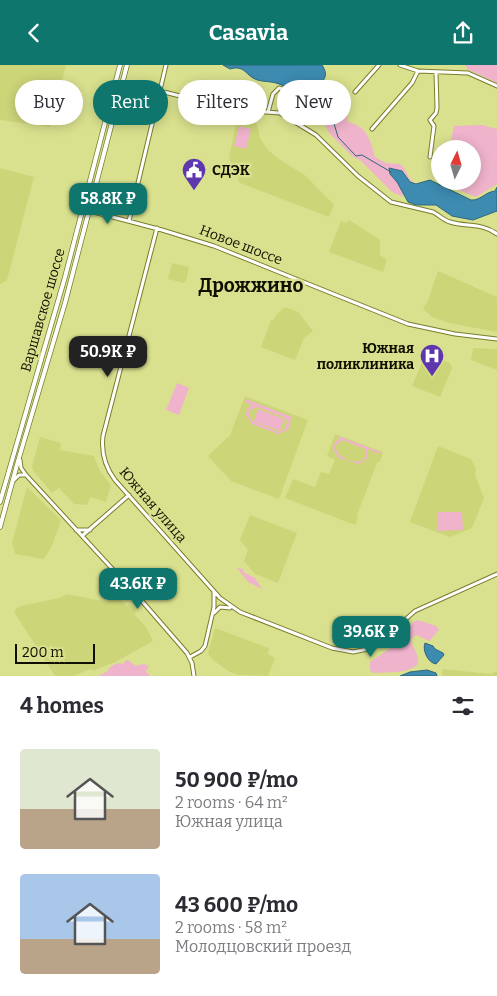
<!DOCTYPE html>
<html lang="en">
<head>
<meta charset="utf-8">
<style>
	body { margin:0; font-family:Bitter,serif; background:#f2f2f3; color:#2b2b33; height:100vh; display:flex; flex-direction:column; font-size:19px; white-space:nowrap }
	* { box-sizing:border-box; margin:0 }
	p { font-size:16px; color:#7c7c81 }
	.icon { flex:none; width:28px; height:28px; fill:none; stroke:currentColor; stroke-width:2; stroke-linecap:round; stroke-linejoin:round }
	.map { position:relative; height:611px; overflow:hidden }
	.details { display:flex; flex-direction:column; background:#fff; flex:1 }
	.details>* { flex:none }
	.hud { position:absolute; left:15px; top:15px; width:468px; height:45px; display:flex; gap:10px }
	.needle { width:32px; rotate:5deg }
	.fabs { position:absolute; left:431px; top:75px; display:grid; gap:10px }
	.fabs a { display:grid; place-items:center; width:50px; height:50px; border-radius:50%; background:#fff; box-shadow:0 2px 12px #0003; font-size:25px }
	.scale { position:absolute; left:15px; bottom:12px; width:80px; box-sizing:border-box; padding-left:5px; border:2px solid #0f1000; border-top:0; font-size:14px; line-height:18px; white-space:nowrap; color:#0f1000; -webkit-text-stroke:4px #d9e18e; paint-order:stroke }
	.price { position:absolute; translate:-50% -42px; padding:0 11px; border-radius:10px; background:#0f766e; color:#fff; font-size:16px; line-height:32px; filter:drop-shadow(0 1px 2px #0008) }
	.price::after { content:''; position:absolute; left:50%; top:30px; width:15px; height:11px; margin-left:-8px; background:inherit; clip-path:polygon(0 0,100% 0,50% 100%) }
	.price.active { background:#222; color:#fff }
	ul { padding:0; list-style:none }
	li { display:flex; align-items:center; gap:15px; height:125px; padding:0 20px }
	li span { display:grid; place-items:center; flex:none; width:140px; height:100px; border-radius:5px; color:#555 }
	li>.icon { margin-inline-start:auto }
	span .icon { width:60px; height:60px; fill:#fffc; stroke-width:1 }
	li b { font-size:21px }
	h2 { display:flex; justify-content:space-between; align-items:center; height:60px; padding:0 20px; font-size:21px }
	.tag { padding:0 18px; border-radius:22px; background:#fff; box-shadow:0 2px 12px #0003; font-size:18px; line-height:45px }
	.tag.active { background:#0f766e; color:#fff }
	header { display:flex; justify-content:space-between; align-items:center; height:65px; padding:0 20px; background:#0f766e; color:#fff; font-size:22px; font-weight:700 }
	.map>svg:first-child { display:block }
</style>
</head>
<body>
<header><svg class="icon" aria-label="back" viewBox="0 0 24 24"><path d="M15 5l-7 7 7 7"/></svg>Casavia<svg class="icon" aria-label="share" viewBox="0 0 24 24"><path d="M12 15V3M7 8l5-5 5 5M5 13v7h14v-7"/></svg></header>
<div class="map">
<svg width="497" height="611" viewBox="0 0 497 611">
	<rect width="100%" height="100%" fill="#d9e18e"/>
	<path fill="#cdd579" d="M0,0H66L50,62L0,55Z
		M238,49L252,53L258,62L260,73L268,85L279,94L306,111L334,140L329,152L240,118L229,93Z
		M0,103L34,112L7,215L0,219Z
		M349,155L380,175V190L387,195L383,207L329,187L341,156L346,158Z
		M172,198L189,202L186,216L184,218L168,214Z
		M438,206L497,232V267L449,258L432,252L423,244L426,238H427Z
		M285,242L298,247L313,266L304,273L295,295L261,282L271,255L273,256L276,250Z
		M426,280L443,283L435,302H437L440,294L450,298L452,303L440,332L412,321L422,297L420,294Z
		M475,283L497,284V305L471,295L473,284Z
		M245,331L308,355L279,434L231,416L208,391L230,370Z
		M335,369L383,387L380,397L377,398L357,450L358,453L355,460L285,433L293,414L315,422L321,407L329,409L335,395L327,391Z
		M40,372L61,378L60,385L94,391L100,406L111,420L106,437L90,432L87,440L74,439L59,423L52,428L33,405L32,401Z
		M438,381L471,394L476,404L475,410L484,433L472,463L450,472L410,457Z
		M27,422L61,455L52,481L44,494L15,489L12,478Z
		M250,450L297,468L278,518L255,509L244,496L248,485L240,475Z
		M67,529L107,537L115,529L127,541L130,539L137,546L134,549L146,562L153,576L115,597L93,606L90,604L74,611H55L14,547L18,542L25,540L59,533Z
		M215,563L269,583L268,589L275,593L268,611L239,610L230,607L214,596L208,589Z
		M442,604L491,609L497,606V611H442Z"/>
	<path fill="#efb3cb" fill-rule="evenodd" d="M465,0H497V18L467,4Z
		M330,35L341,37L346,41L348,57C367,61 371,76 375,92L386,98L400,99C408,105 406,113 416,119L410,117L406,111L390,109L397,117L404,132L392,127L360,95L353,92L329,68L323,55L322,47L323,41Z
		M482,60L497,64V119L476,132L443,119V116H472V84H449L454,61Z
		M239,61L251,64L246,84L234,81Z
		M177,318L189,323L179,350L166,345Z
		M246,334L292,352L291,355H289L290,360L288,365L278,369L252,359L246,350L247,344L252,340L245,337ZM258,342L283,352L287,356L285,364L278,367L251,355L249,350L250,345Z
		M258,344L284,354L280,366L254,356Z
		M338,371L381,387L380,389L368,384L367,394L359,399L339,393L333,384L335,377L340,374L338,372ZM343,375L365,384L366,389L364,395C354,400 334,392 336,380Z
		M437,447H462L463,465L437,466Z
		M237,503L243,504V507L255,513L262,524L248,517Z
		M418,555L436,561L439,565L429,576L416,570L411,574C412,584 419,587 418,599C408,609 387,607 373,608L370,605V597L392,582L413,557Z
		M128,595L136,601L143,599L149,601L146,606L150,611H98L108,606L109,603C114,599 118,597 124,599L125,596Z"/>
	<path fill="#3d8bb1" stroke="#2f667c" d="M223,0H322C325,5 327,9 324,14C322,19 317,22 313,25C296,39 292,22 276,18C269,16 259,17 253,13C245,8 243,0 230,4Z
		M389,103L402,106L410,117L416,119L430,115L471,135C480,136 485,127 495,126L497,122V146L473,155L452,151L436,140H416L408,137L397,117L390,109Z
		M425,578L433,581L435,584L443,588L444,590L436,599C428,598 422,585 425,578Z
		M427,605L436,608L437,611H400L410,607Z"/>
	<g fill="none" stroke-linecap="round" stroke-linejoin="round">
		<path stroke="#2f667c" stroke-width="1" d="M320,33L333,55L338,72L356,91L362,90L391,107"/>
		<defs>
			<path id="minor" d="M400,0L418,6L468,8L497,21
				M160,26L236,45L280,48L316,70L358,111L391,137L433,147C439,150 443,155 450,157C466,162 483,158 497,169
				M355,27L379,0
				M268,47L273,29L279,23C288,25 295,33 304,36
				M372,64L412,18L418,6
				M430,92L434,61L430,55L436,48L437,43L436,8
				M90,146L162,165L214,181L408,259L455,269L497,274
				M129,156L166,0
				M157,163L103,371C101,388 105,402 115,415L220,533L240,547L332,583L353,587L373,583L387,574L406,554L415,546L497,509
				M20,395L21,403L26,410L141,535L187,588L192,598L194,611
				M14,415L19,410H25
				M76,465H90
				M82,471L129,430
				M214,548L220,542L230,543
				M190,592L201,586L205,581L214,542V527"/>
			<path id="major" d="M0,437L65,212L120,0
				M0,462L18,396L65,238L127,0"/>
		</defs>
		<use href="#minor" stroke="#787e2b" stroke-width="5"/>
		<use href="#major" stroke="#787e2b" stroke-width="5.5"/>
		<use href="#minor" stroke="#fff" stroke-width="3"/>
		<use href="#major" stroke="#fff" stroke-width="4"/>
	</g>
	<defs>
		<symbol id="civic-pin" viewBox="-11 -11 22 30"><path d="M0 17L-7.5 6A9.5 9.5 0 1 1 7.5 6Z" fill="#5e36ae" stroke="#d9e18e"/><path d="M-.6-6.5H3V-4.5H.6V-3L4-1V1h2V6H-6V1h2V-1L-.6-3ZM-1.2 2.5V6h2.4V2.5Z" fill="#fff"/></symbol>
		<symbol id="hospital-pin" viewBox="-11 -11 22 30"><path d="M0 17L-7.5 6A9.5 9.5 0 1 1 7.5 6Z" fill="#5e36ae" stroke="#d9e18e"/><path d="M-5-5h3v3.5h4V-5h3V5h-3V1.5h-4V5h-3Z" fill="#fff"/></symbol>
	</defs>
	<g fill-rule="evenodd">
		<use href="#civic-pin" x="180" y="91" width="28" height="38"/>
		<use href="#hospital-pin" x="418" y="277" width="28" height="38"/>
	</g>
	<g text-anchor="middle" dominant-baseline="central" stroke-width="5" stroke-linejoin="round" paint-order="stroke">
		<g font-size="14" font-weight="bold" fill="#0f1000" stroke="#d9e18e" text-anchor="start">
			<text x="212" y="105">СДЭК</text>
			<text x="414" y="283" text-anchor="end">Южная<tspan x="414" dy="16">поликлиника</tspan></text>
		</g>
		<g font-size="14" fill="#0f1000" stroke="#d9e18e">
			<text transform="translate(241 180) rotate(21)">Новое шоссе</text>
			<text transform="translate(43 245) rotate(-74)">Варшавское шоссе</text>
			<text transform="translate(153 440) rotate(49)">Южная улица</text>
		</g>
		<g font-size="19" font-weight="bold" fill="#0f1000" stroke="#d9e18e">
			<text x="251" y="220">Дрожжино</text>
		</g>
	</g>
</svg>
<div class="fabs">
<a><svg class="needle" viewBox="-14 -14 28 28"><path d="M0-13l5 13h-10z" fill="#e53935"/><path d="M0 13l5-13h-10z" fill="#7c7c81"/></svg></a>
</div>
<div class="scale">200 m</div>
<b class="price" style="left:108px;top:160px">58.8K ₽</b>
<b class="price active" style="left:108px;top:313px">50.9K ₽</b>
<b class="price" style="left:138px;top:545px">43.6K ₽</b>
<b class="price" style="left:371px;top:593px">39.6K ₽</b>
<div class="hud">
<a class="tag">Buy</a>
<a class="tag active">Rent</a>
<a class="tag">Filters</a>
<a class="tag">New</a>
</div>
</div>
<section class="details">
<h2>4 homes<svg class="icon" aria-label="filters" viewBox="0 0 24 24"><path d="M4 7h16M4 17h16"/><circle cx="9" cy="7" r="2"/><circle cx="15" cy="17" r="2"/></svg></h2>
<ul>
<li><span style="background:linear-gradient(#dfe7d0 60%,#b9a48a 0)"><svg class="icon" aria-label="home" viewBox="0 0 24 24"><path d="M3 11l9-7 9 7M6 9v11h12V9"/></svg></span><div><b>50 900 ₽/mo</b><p>2 rooms · 64 m²</p><p>Южная улица</p></div></li>
<li><span style="background:linear-gradient(#a9c7e8 65%,#b9a48a 0)"><svg class="icon" aria-label="home" viewBox="0 0 24 24"><path d="M3 11l9-7 9 7M6 9v11h12V9"/></svg></span><div><b>43 600 ₽/mo</b><p>2 rooms · 58 m²</p><p>Молодцовский проезд</p></div></li>
</ul>
</section>
</body>
</html>
